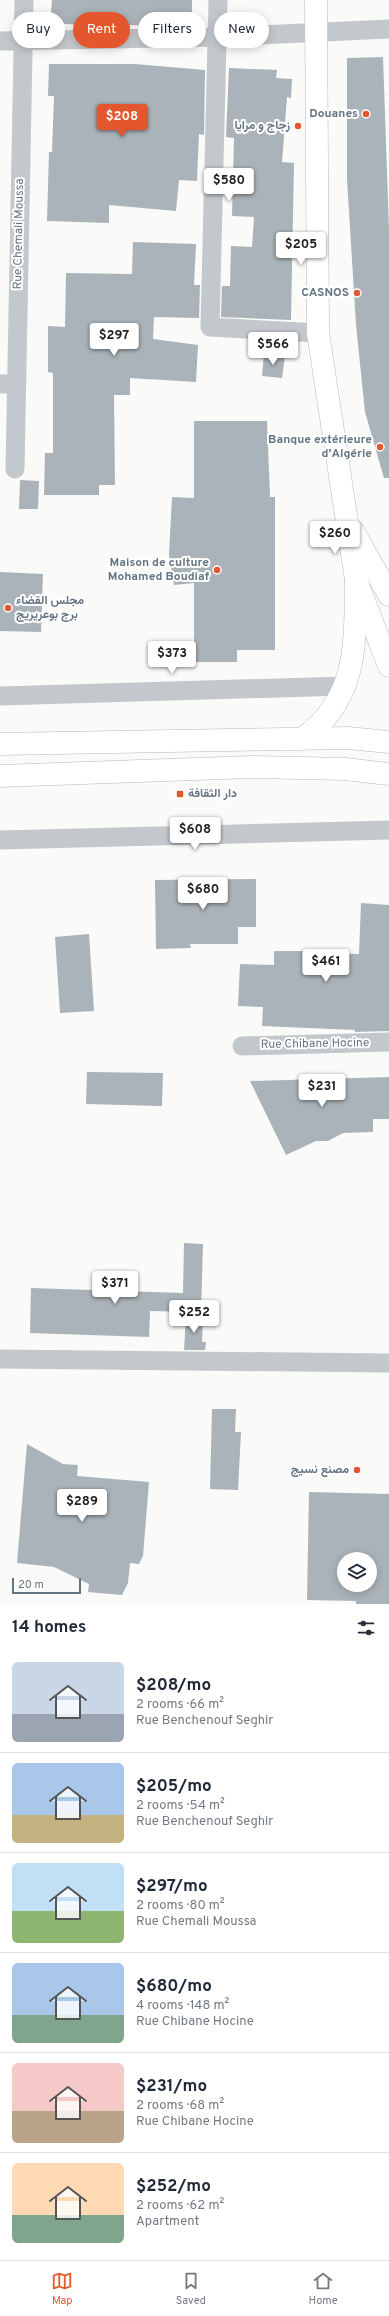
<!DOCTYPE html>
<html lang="en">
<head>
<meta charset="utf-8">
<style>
	body { margin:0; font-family:Overpass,Vazirmatn,sans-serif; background:#f6f6f7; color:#1f2937; height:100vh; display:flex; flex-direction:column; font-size:15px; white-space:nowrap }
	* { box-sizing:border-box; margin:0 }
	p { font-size:13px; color:#747a83 }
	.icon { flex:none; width:22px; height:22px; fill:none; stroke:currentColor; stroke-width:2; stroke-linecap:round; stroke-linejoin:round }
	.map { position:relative; height:1604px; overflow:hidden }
	.side { display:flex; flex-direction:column; background:#fff; flex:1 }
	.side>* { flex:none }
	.guide { position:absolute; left:12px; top:12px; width:365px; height:36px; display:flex; gap:8px }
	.fabs { position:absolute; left:337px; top:1552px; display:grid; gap:8px }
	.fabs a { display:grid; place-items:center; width:40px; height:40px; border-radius:50%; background:#fff; box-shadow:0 2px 10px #0003; font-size:20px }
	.scale { position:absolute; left:12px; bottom:10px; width:69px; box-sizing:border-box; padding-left:4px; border:2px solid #657683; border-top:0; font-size:11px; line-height:14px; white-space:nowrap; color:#657683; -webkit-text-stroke:3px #fff; paint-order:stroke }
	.price { position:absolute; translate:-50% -34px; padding:0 9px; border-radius:4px; background:#fff; color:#222; font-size:13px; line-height:26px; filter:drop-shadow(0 1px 2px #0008) }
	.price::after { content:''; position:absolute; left:50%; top:24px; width:12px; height:9px; margin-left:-6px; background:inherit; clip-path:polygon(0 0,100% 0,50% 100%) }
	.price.selected { background:#e4572e; color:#fff }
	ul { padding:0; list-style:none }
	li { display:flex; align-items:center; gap:12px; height:100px; padding:0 12px }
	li+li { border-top:1px solid #e0e1e3 }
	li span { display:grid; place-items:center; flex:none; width:112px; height:80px; border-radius:6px; color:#555 }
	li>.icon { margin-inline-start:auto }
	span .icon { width:48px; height:48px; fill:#fffc; stroke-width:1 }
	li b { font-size:17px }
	h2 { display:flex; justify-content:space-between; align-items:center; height:48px; padding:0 12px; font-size:17px }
	.pill { padding:0 14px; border-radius:18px; background:#fff; box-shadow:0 2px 10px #0003; font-size:14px; line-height:36px }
	.pill.selected { background:#e4572e; color:#fff }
	.tabs { display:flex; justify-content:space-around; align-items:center; height:56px; border-top:1px solid #e0e1e3; background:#fff; font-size:11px; color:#747a83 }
	.tabs a { display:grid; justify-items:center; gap:2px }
	.tabs .selected { color:#e4572e }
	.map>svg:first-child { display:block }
</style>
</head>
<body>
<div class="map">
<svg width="389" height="1604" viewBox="0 0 389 1604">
	<rect width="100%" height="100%" fill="#fafaf8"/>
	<path fill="#aab3b9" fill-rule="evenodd" d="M52,0H192V18L161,17V26L130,25V28L50,23Z
		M383,57L389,229V478H384L365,412L356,325L347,179V58Z
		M49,64H135L205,70L204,135L199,134L197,181L179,180L176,211L109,205V223L47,221L49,152H52L54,96H48Z
		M229,68L277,70L276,78L292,79L291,98L287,97L282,162L294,163L291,320L221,317L222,286H230L231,246L252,247L254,217L232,216L234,138L226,137Z
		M133,242L196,244L194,285H200L199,318L154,317L153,339L198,345L196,382L130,378V395H114L115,485H99V495H44L45,453H53V373L48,372V326L65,327L66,273L132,274Z
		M264,353L285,356L282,378L262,376Z
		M194,421H267L270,497H275V650H237V662H194V583L174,585L169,555L172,497L194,498Z
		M20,480L39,481L38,509H19Z
		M0,572L43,574L41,632L0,631Z
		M256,879V927H238V944H190L191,948L156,949L155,880Z
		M361,903L389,905V1031L355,1032V1030L262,1026L263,1007L238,1006L240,964L274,965V951H305V953L359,954Z
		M89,934L94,1011L60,1013L55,937Z
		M87,1072L163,1073L162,1106L86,1104Z
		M389,1077V1119H373V1132L343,1133L328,1141H316L286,1155L250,1081Z
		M184,1243L203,1244L201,1312L150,1311L149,1337L30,1333L31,1288L183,1293Z
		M186,1316L203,1317L202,1342H206L205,1350H184Z
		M212,1409H236L235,1432H241L238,1490L210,1489Z
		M27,1444L63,1464L78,1465L77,1476L149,1482L143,1556L139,1564L130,1563L128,1583L122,1595L88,1592L89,1584L54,1567L17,1563Z
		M309,1492L389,1494V1604H356V1601L307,1600ZM344,1559H370V1585H344Z"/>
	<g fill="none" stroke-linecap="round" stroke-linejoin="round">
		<defs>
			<path id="secondary" d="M316,0L318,333L356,580L389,666
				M353,531L389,595"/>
			<path id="primary" d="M302,739C359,699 355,642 356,580
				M0,744L348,738L389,742
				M0,776L251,767L345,769L389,774"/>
		</defs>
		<use href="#secondary" stroke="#b3babf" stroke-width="23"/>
		<use href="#primary" stroke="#b5babe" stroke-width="23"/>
		<path stroke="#c3c8cc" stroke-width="19" d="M218,0L210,327L318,333
			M0,41L219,37L389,29
			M0,384H17
			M15,469L24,0
			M0,696L345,686
			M0,840L389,830
			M242,1046L389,1042
			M0,1359L389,1363"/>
		<use href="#secondary" stroke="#fff" stroke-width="22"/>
		<use href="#primary" stroke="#fff" stroke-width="22"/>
	</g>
	<g fill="#e4572e" stroke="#fff" stroke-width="1.5">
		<circle cx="366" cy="114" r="4"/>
		<circle cx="298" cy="126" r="4"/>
		<circle cx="357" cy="293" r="4"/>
		<circle cx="380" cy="447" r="4"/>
		<circle cx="217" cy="570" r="4"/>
		<circle cx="8" cy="608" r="4"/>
		<rect x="176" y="790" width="8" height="8" rx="2"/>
		<circle cx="357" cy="1470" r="4"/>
	</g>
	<g text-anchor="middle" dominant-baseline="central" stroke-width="4" stroke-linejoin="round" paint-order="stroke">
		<g font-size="12" font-weight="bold" fill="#657683" stroke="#fff" text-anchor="end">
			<text x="358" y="114">Douanes</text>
			<text x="290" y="126">زجاج و مرايا</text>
			<text x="349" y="293">CASNOS</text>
			<text x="372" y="440">Banque extérieure<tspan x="372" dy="14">d'Algérie</tspan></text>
			<text x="209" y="563">Maison de culture<tspan x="209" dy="14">Mohamed Boudiaf</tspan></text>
			<text x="16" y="601" text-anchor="start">مجلس القضاء<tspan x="16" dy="14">برج بوعريريج</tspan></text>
			<text x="188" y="794" text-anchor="start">دار الثقافة</text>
			<text x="349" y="1470">مصنع نسيج</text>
		</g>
		<g font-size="12" fill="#657683" stroke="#fff">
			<text transform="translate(19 234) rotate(-89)">Rue Chemali Moussa</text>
			<text transform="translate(315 1044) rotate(-1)">Rue Chibane Hocine</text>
		</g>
	</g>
</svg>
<div class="fabs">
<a><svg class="icon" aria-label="layers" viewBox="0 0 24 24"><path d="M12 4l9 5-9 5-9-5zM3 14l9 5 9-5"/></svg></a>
</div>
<div class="scale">20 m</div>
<b class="price selected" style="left:122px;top:138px">$208</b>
<b class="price" style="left:229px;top:202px">$580</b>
<b class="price" style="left:301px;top:266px">$205</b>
<b class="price" style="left:114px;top:357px">$297</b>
<b class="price" style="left:273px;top:366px">$566</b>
<b class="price" style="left:335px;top:555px">$260</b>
<b class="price" style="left:172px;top:675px">$373</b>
<b class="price" style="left:195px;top:851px">$608</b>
<b class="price" style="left:203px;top:911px">$680</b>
<b class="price" style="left:326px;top:983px">$461</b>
<b class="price" style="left:322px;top:1108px">$231</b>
<b class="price" style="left:115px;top:1305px">$371</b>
<b class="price" style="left:194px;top:1334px">$252</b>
<b class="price" style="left:82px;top:1523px">$289</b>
<div class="guide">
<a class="pill">Buy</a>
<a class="pill selected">Rent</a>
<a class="pill">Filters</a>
<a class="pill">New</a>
</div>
</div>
<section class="side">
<h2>14 homes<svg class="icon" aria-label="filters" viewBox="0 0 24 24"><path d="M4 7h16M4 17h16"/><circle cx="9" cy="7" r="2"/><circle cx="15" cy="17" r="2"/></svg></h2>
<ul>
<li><span style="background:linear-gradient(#c9d6e8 65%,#9aa5b1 0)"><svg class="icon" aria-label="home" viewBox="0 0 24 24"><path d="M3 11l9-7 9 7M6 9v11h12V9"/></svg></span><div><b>$208/mo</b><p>2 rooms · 66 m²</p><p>Rue Benchenouf Seghir</p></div></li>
<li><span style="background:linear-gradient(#a9c7e8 65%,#c2b280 0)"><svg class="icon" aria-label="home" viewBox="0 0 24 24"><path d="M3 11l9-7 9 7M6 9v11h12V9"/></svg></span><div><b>$205/mo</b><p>2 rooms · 54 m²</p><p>Rue Benchenouf Seghir</p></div></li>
<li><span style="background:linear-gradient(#bfe0f5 60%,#8fb573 0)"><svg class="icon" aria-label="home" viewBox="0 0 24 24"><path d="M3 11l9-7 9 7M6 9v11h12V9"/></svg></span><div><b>$297/mo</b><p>2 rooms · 80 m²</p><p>Rue Chemali Moussa</p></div></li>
<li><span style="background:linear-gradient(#a9c7e8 65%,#7fa58c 0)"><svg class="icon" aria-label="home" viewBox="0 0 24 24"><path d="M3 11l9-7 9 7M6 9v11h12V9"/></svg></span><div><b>$680/mo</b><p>4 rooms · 148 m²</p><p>Rue Chibane Hocine</p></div></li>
<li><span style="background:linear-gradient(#f6c9c9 60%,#b9a48a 0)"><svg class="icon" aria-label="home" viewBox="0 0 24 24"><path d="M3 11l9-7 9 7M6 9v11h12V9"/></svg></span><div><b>$231/mo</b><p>2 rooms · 68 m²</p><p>Rue Chibane Hocine</p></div></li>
<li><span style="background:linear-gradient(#ffd9b3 65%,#7fa58c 0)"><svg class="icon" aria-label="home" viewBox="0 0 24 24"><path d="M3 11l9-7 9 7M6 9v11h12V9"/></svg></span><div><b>$252/mo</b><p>2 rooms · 62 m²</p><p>Apartment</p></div></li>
</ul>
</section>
<nav class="tabs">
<a class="selected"><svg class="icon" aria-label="map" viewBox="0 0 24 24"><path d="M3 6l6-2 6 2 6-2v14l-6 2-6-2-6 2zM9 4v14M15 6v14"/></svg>Map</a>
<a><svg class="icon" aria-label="saved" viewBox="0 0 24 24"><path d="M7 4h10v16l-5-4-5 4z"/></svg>Saved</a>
<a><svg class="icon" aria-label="home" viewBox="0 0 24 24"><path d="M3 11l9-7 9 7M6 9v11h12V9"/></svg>Home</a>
</nav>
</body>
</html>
